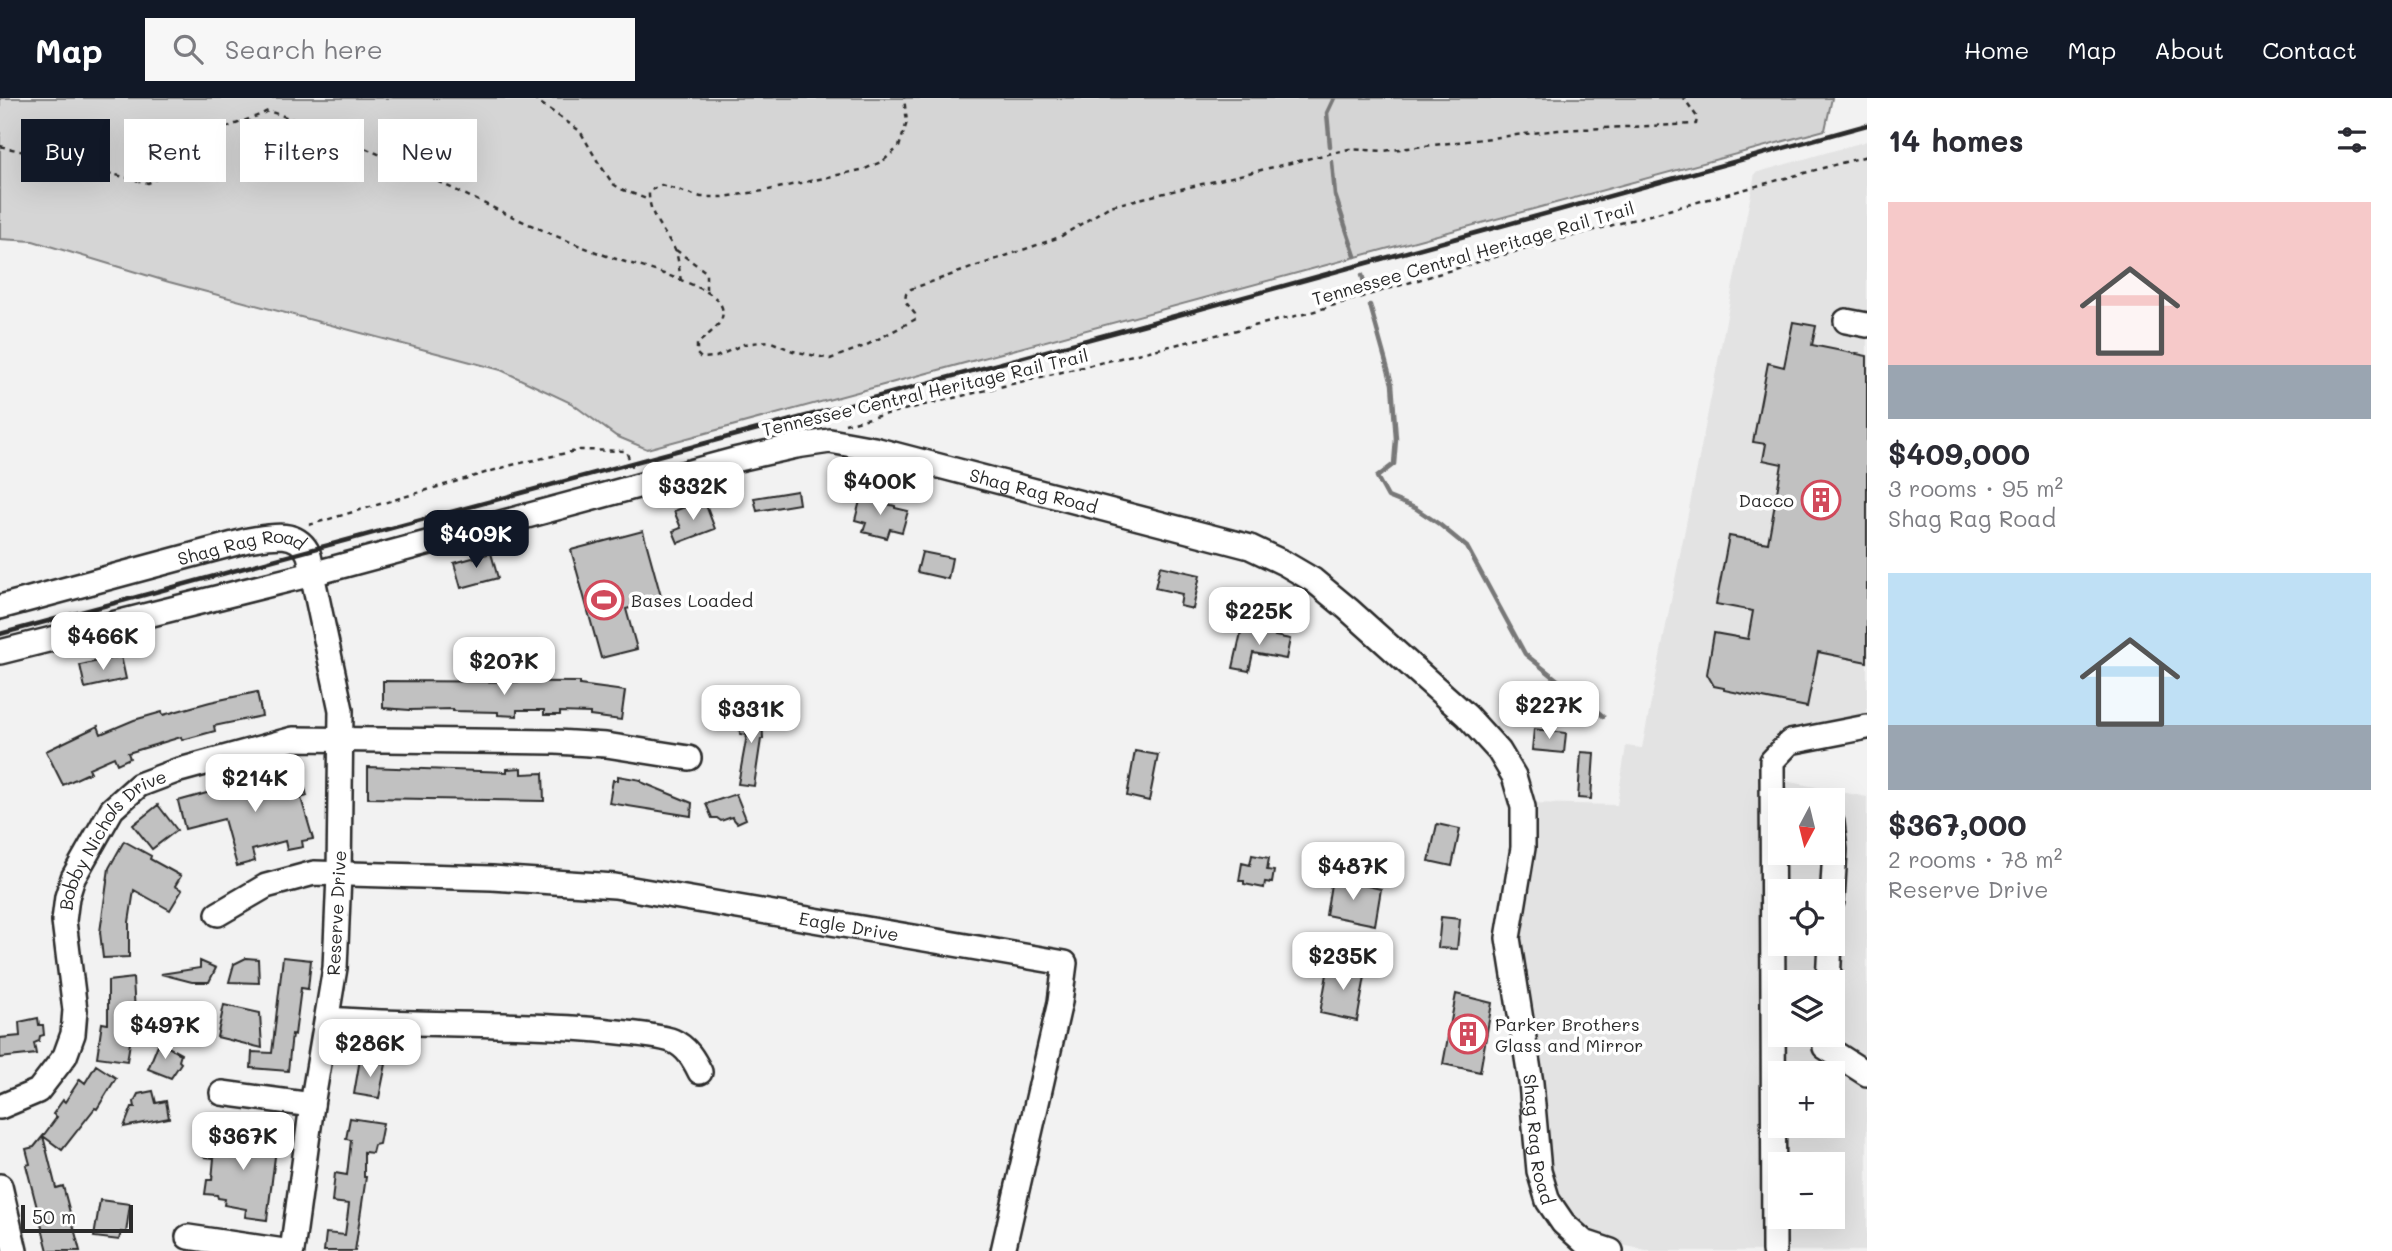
<!DOCTYPE html>
<html lang="en">
<head>
<meta charset="utf-8">
<style>
	body { margin:0; font-family:Mali,sans-serif; background:#f7f7f7; color:#2b2b33; height:100vh; display:flex; flex-direction:column; font-size:26px; white-space:nowrap }
	* { box-sizing:border-box; margin:0 }
	p { font-size:23px; color:#7c7c81 }
	.icon { flex:none; width:38px; height:38px; fill:none; stroke:currentColor; stroke-width:2; stroke-linecap:round; stroke-linejoin:round }
	.map { position:relative; flex:1; overflow:hidden }
	.side { display:flex; flex-direction:column; background:#fff; width:525px }
	.side>* { flex:none }
	.hud { position:absolute; left:21px; top:21px; width:665px; height:63px; display:flex; gap:14px }
	.needle { width:46px; rotate:187deg }
	.controls { position:absolute; left:1768px; top:690px; display:grid; gap:14px }
	.controls a { display:grid; place-items:center; width:77px; height:77px; border-radius:0px; background:#fff; box-shadow:0 7px 28px #0002; font-size:35px }
	.scale { position:absolute; left:21px; bottom:18px; width:112px; box-sizing:border-box; padding-left:7px; border:4px solid #2b2b2b; border-top:0; font-size:19px; line-height:24px; white-space:nowrap; color:#2b2b2b; -webkit-text-stroke:5px #fff; paint-order:stroke }
	.price { position:absolute; translate:-50% -60px; padding:0 16px; border-radius:14px; background:#fff; color:#222; font-size:23px; line-height:46px; filter:drop-shadow(0 2px 4px #0008) }
	.price::after { content:''; position:absolute; left:50%; top:42px; width:21px; height:16px; margin-left:-10px; background:inherit; clip-path:polygon(0 0,100% 0,50% 100%) }
	.price.current { background:#111827; color:#fff }
	ul { padding:0; list-style:none }
	li { display:grid; align-content:center; gap:14px; height:371px; padding:0 21px }
	li span { display:grid; place-items:center; height:217px; border-radius:0px; color:#555 }
	li>.icon { margin-inline-start:auto }
	span .icon { width:126px; height:126px; fill:#fffc; stroke-width:1 }
	li b { font-size:30px }
	h2 { display:flex; justify-content:space-between; align-items:center; height:84px; padding:0 21px; font-size:30px }
	.pill { padding:0 24px; border-radius:0px; background:#fff; box-shadow:0 7px 28px #0002; font-size:24px; line-height:63px }
	.pill.current { background:#111827; color:#fff }
	header { display:flex; align-items:center; gap:42px; box-sizing:border-box; height:98px; padding:0 35px; background:#111827; color:#fff }
	header strong { font-size:33px }
	nav { display:flex; gap:38px; margin-inline-start:auto; font-size:24px }
	.search { width:490px; height:63px; background:#f7f7f7; display:flex; align-items:center; gap:18px; box-sizing:border-box; padding:0 24px; border-radius:0px; color:#7c7c81; font-size:26px }
	main { display:flex; flex:1; min-height:0 }
	.map>svg:first-child { display:block }
</style>
</head>
<body>
<header>
<strong>Map</strong>
<div class="search"><svg class="icon" aria-label="search" viewBox="0 0 24 24"><circle cx="10" cy="10" r="6"/><path d="M15 15l6 6"/></svg>Search here</div>
<nav><a>Home</a><a>Map</a><a>About</a><a>Contact</a></nav>
</header>
<main>
<div class="map">
<svg width="1867" height="1153" viewBox="0 0 1867 1153">
	<rect width="100%" height="100%" fill="#f2f2f2"/>
	<filter id="ink" filterUnits="userSpaceOnUse"><feTurbulence type="fractalNoise" baseFrequency=".0143" numOctaves="2"/><feDisplacementMap in="SourceGraphic" scale="14" xChannelSelector="R" yChannelSelector="G"/><feConvolveMatrix kernelMatrix="1 2 1 2 8 2 1 2 1" color-interpolation-filters="sRGB"/></filter>
	<g filter="url(#ink)">
		<path fill="#e3e3e3" d="M1867,43V625L1765,658L1760,676L1761,1153H1651L1606,1144L1572,1123L1555,1096L1549,1080L1515,837L1531,705L1617,707L1626,648L1642,650L1755,75Z
			M1780,682L1867,699V1153H1781V1118H1832V1066H1780V1027H1832V975H1780V936H1832V884H1780V845H1832V793H1780V754H1832V702H1780Z"/>
		<path fill="#d5d5d5" stroke="#808080" stroke-width="2" d="M0,0H1832L1825,32L647,351L616,338L571,305L501,272L169,184L33,143L0,141Z"/>
		<g fill="none" stroke-linecap="round" stroke-linejoin="round">
			<path stroke="#787878" stroke-width="4.5" d="M1330,48L1327,15L1334,0
				M1332,64L1335,97L1355,158
				M1362,177L1365,187
				M1370,207L1392,286L1396,341L1394,366L1377,379L1388,399L1415,410L1439,426L1467,449L1525,556L1603,618"/>
		</g>
		<path fill="#c1c1c1" stroke="#2b2b2b" stroke-width="2" d="M1793,224L1816,228L1812,247L1867,258V564L1818,554L1807,609L1724,592V590L1714,588L1707,576L1714,535L1748,541L1753,513L1716,506L1729,438L1768,445L1782,366L1763,362L1766,346L1753,344L1768,265L1784,269Z
			M797,393L799,406L757,413L754,400Z
			M861,399L895,408V410L908,413L902,434L890,431L887,440L863,434L866,425L855,422Z
			M704,402L715,431L678,445L673,433L681,430L674,413Z
			M643,433L662,502L626,511L637,551L601,560L571,452Z
			M922,454L952,460L948,481L917,474Z
			M491,455L498,480L461,490L454,465Z
			M1160,468L1200,477L1193,511L1180,508L1182,496L1155,490Z
			M1255,529L1276,533L1275,538L1290,541L1286,561L1253,555L1249,573L1233,570L1242,530L1254,532Z
			M121,558L126,581L85,590L80,567Z
			M383,583L580,584V587L625,593L621,622L590,618V615L560,614V617H544V612H517V618L498,617V614L453,613V611L410,612L383,610Z
			M257,594L262,618L214,628L215,633L182,642L181,639L128,655L130,660L117,666L114,659L89,670L91,674L63,687L46,653L98,628L101,636L134,622L162,614L163,617L210,604Z
			M749,612L762,614L763,641H761L754,688L738,686L747,637L740,636L739,615Z
			M1534,631L1566,635L1564,655L1532,652Z
			M1135,653L1158,657L1149,703L1127,698Z
			M1581,654L1594,655L1591,701L1578,700Z
			M368,669L507,674V671L522,670V676L543,675L544,703L368,700Z
			M300,670L307,698L301,700L313,741L302,743L303,749L287,752L285,743L252,752L255,763L237,768L224,721L185,731L178,703L250,683L252,687Z
			M618,678L641,682V684L692,705L691,718L609,705L613,682H618Z
			M736,696L746,721L737,725L732,719L721,723L717,720H712L706,706Z
			M158,707L177,732L152,751L133,727Z
			M1437,726L1460,731L1452,768L1429,763Z
			M124,743L151,758L150,761L181,778L175,788L182,792L170,812L134,792L129,824V859L103,860L100,834L109,770Z
			M1252,757L1269,760L1267,772L1274,773L1272,785L1265,784L1264,790L1244,786V783H1239L1242,765L1250,767Z
			M1332,780L1381,791L1375,827L1326,817Z
			M1441,819L1460,821L1457,851L1438,850Z
			M283,859L311,862L308,891L301,890L295,937L292,936L288,973L251,970L252,954L272,955Z
			M246,860L258,861L259,885L229,884L234,866Z
			M200,863L216,870L209,884H192L161,876L200,870Z
			M1329,865L1366,873L1357,923L1320,915Z
			M133,880L135,915L127,963L97,959L102,925L108,926V883Z
			M1456,896L1492,905L1480,974L1443,966Z
			M199,906L208,935L181,943L172,914Z
			M224,907L260,915L262,950L217,939Z
			M38,920L39,927H43L44,937L40,938L39,943L34,945L36,956L0,960V940L20,938L19,924Z
			M159,944L181,956L179,963L181,965L171,980L148,971Z
			M360,961L386,966L379,1000L354,996Z
			M96,967L116,980L97,1011L95,1010L62,1052L43,1038L57,1019L53,1016L63,1002L65,1004L80,981L85,985Z
			M153,993L156,1005L166,1003L169,1020L124,1029L132,1009H135L134,1004L138,996Z
			M350,1020L383,1025L379,1046L374,1047L372,1055L364,1054V1079H366L355,1153H324L326,1135L345,1137L349,1106L332,1104L335,1075L347,1077L351,1042L346,1041Z
			M258,1032L278,1035L267,1122L245,1119L246,1111L224,1107L225,1101L218,1100L217,1097L205,1096L207,1082H212L214,1060L204,1059L206,1039L256,1044Z
			M43,1038L56,1090L63,1088L80,1153H48L26,1067L30,1066L26,1051L34,1049Z
			M100,1102L130,1106L126,1135L121,1134L119,1142L94,1139Z"/>
		<g fill="none" stroke-linecap="round" stroke-linejoin="round">
			<defs>
				<g id="minor">
					<path d="M1846,223L1867,227"/>
					<path id="s1" d="M0,509L248,442C268,439 295,431 307,453C311,459 311,470 312,476L734,362L796,348L830,343L874,351L1250,449L1284,465L1313,482L1348,511L1467,618L1499,653L1514,678L1523,709V750L1508,840L1531,985L1539,1073L1548,1103L1563,1125L1584,1144L1611,1153"/>
					<path d="M0,554L312,476L341,612L339,777L335,870L312,1007L292,1153"/>
					<path d="M1832,725L1835,752L1832,803"/>
					<path id="s2" d="M218,816L266,788L314,775L492,780L615,788L1065,865L1060,904L1003,1153"/>
					<path d="M1828,884L1830,845"/>
					<path d="M327,921C417,928 508,924 599,932C616,934 659,937 673,943C687,949 694,962 700,974"/>
					<path d="M1825,936V949L1867,976"/>
					<path d="M222,995L312,1007"/>
					<path id="s3" d="M0,1009L38,993L65,958L73,936L75,912L64,823L67,799L73,780L112,711L139,687L176,673L293,641L556,644L606,647L689,660"/>
					<path d="M0,1088L15,1153"/>
					<path d="M188,1139L284,1153"/>
					<path d="M1774,1153L1772,663L1790,644L1867,629"/>
				</g>
			</defs>
			<use href="#minor" stroke="#2b2b2b" stroke-width="28"/>
			<path stroke="#2b2b2b" stroke-width="2.5" stroke-dasharray="5 5" stroke-linecap="butt" d="M533,0L580,33L598,64L613,86L621,91L649,102
				M0,48L148,85C171,76 169,61 187,48C211,32 241,26 268,13C385,50 491,116 607,158C632,167 706,185 719,204C732,222 708,236 697,246V256L701,260L716,259L744,246L769,243L793,253L830,261L865,248L916,221L915,216L905,203L906,196L911,191L1060,139L1110,108L1349,51L1383,53L1558,32L1696,26L1697,19L1684,0
				M676,152L706,174V192
				M681,183C679,173 679,159 674,150C663,131 648,117 649,93L661,87L701,99H723L764,93L865,71L883,63L899,49L907,24L904,0
				M845,326L1308,215L1488,161L1867,58
				M309,427L512,367L580,352L626,353L633,371"/>
			<use href="#minor" stroke="#fff" stroke-width="23"/>
			<path stroke="#2b2b2b" stroke-width="4.5" d="M0,536L1153,224L1867,27"/>
		</g>
	</g>
	<defs>
		<symbol id="building-ring" viewBox="-11 -11 22 22"><circle r="9.5" fill="#fff" stroke="#d1495b" stroke-width="1.5"/><path d="M-4-6H4V6H1V3H-1V6H-4ZM-2.5-4.3h1.7v1.8h-1.7ZM.8-4.3h1.7v1.8H.8ZM-2.5-1h1.7V.8h-1.7ZM.8-1h1.7V.8H.8Z" fill="#d1495b"/></symbol>
		<symbol id="stadium-ring" viewBox="-11 -11 22 22"><circle r="9.5" fill="#fff" stroke="#d1495b" stroke-width="1.5"/><path d="M0-5a6.5 5 0 1 0 0 10a6.5 5 0 1 0 0-10ZM-3.5-1.8h7v3.6h-7Z" fill="#d1495b"/></symbol>
	</defs>
	<g fill-rule="evenodd">
		<use href="#building-ring" x="1799" y="380" width="44" height="44"/>
		<use href="#stadium-ring" x="582" y="480" width="44" height="44"/>
		<use href="#building-ring" x="1446" y="914" width="44" height="44"/>
	</g>
	<g text-anchor="middle" dominant-baseline="central" stroke-width="7" stroke-linejoin="round" paint-order="stroke">
		<g font-size="18" fill="#2b2b2b" stroke="#fff">
			<text transform="translate(1473 155) rotate(-16)">Tennessee Central Heritage Rail Trail</text>
			<text transform="translate(925 294) rotate(-13)">Tennessee Central Heritage Rail Trail</text>
			<text stroke="none"><textPath href="#s1" startOffset="1090">Shag Rag Road</textPath></text>
			<text stroke="none"><textPath href="#s1" startOffset="250">Shag Rag Road</textPath></text>
			<text stroke="none"><textPath href="#s3" startOffset="322">Bobby Nichols Drive</textPath></text>
			<text transform="translate(336 815) rotate(-87)">Reserve Drive</text>
			<text stroke="none"><textPath href="#s2" startOffset="644">Eagle Drive</textPath></text>
			<text stroke="none"><textPath href="#s1" startOffset="2035">Shag Rag Road</textPath></text>
		</g>
		<g font-size="18" fill="#2b2b2b" stroke="#fff" text-anchor="start">
			<text x="1794" y="402" text-anchor="end">Dacco</text>
			<text x="631" y="502">Bases Loaded</text>
			<text x="1495" y="926">Parker Brothers<tspan x="1495" dy="21">Glass and Mirror</tspan></text>
		</g>
	</g>
</svg>
<div class="controls">
<a><svg class="needle" viewBox="-14 -14 28 28"><path d="M0-13l5 13h-10z" fill="#e53935"/><path d="M0 13l5-13h-10z" fill="#7c7c81"/></svg></a>
<a><svg class="icon" aria-label="locate" viewBox="0 0 24 24"><circle cx="12" cy="12" r="6"/><path d="M12 2v4M12 18v4M2 12h4M18 12h4"/></svg></a>
<a><svg class="icon" aria-label="layers" viewBox="0 0 24 24"><path d="M12 4l9 5-9 5-9-5zM3 14l9 5 9-5"/></svg></a>
<a>+</a>
<a>−</a>
</div>
<div class="scale">50 m</div>
<b class="price" style="left:880px;top:419px">$400K</b>
<b class="price" style="left:693px;top:424px">$332K</b>
<b class="price current" style="left:476px;top:472px">$409K</b>
<b class="price" style="left:1259px;top:549px">$225K</b>
<b class="price" style="left:103px;top:574px">$466K</b>
<b class="price" style="left:504px;top:599px">$207K</b>
<b class="price" style="left:1549px;top:643px">$227K</b>
<b class="price" style="left:751px;top:647px">$331K</b>
<b class="price" style="left:255px;top:716px">$214K</b>
<b class="price" style="left:1353px;top:804px">$487K</b>
<b class="price" style="left:1343px;top:894px">$235K</b>
<b class="price" style="left:165px;top:963px">$497K</b>
<b class="price" style="left:370px;top:981px">$286K</b>
<b class="price" style="left:243px;top:1074px">$367K</b>
<div class="hud">
<a class="pill current">Buy</a>
<a class="pill">Rent</a>
<a class="pill">Filters</a>
<a class="pill">New</a>
</div>
</div>
<section class="side">
<h2>14 homes<svg class="icon" aria-label="filters" viewBox="0 0 24 24"><path d="M4 7h16M4 17h16"/><circle cx="9" cy="7" r="2"/><circle cx="15" cy="17" r="2"/></svg></h2>
<ul>
<li><span style="background:linear-gradient(#f6c9c9 75%,#9aa5b1 0)"><svg class="icon" aria-label="home" viewBox="0 0 24 24"><path d="M3 11l9-7 9 7M6 9v11h12V9"/></svg></span><div><b>$409,000</b><p>3 rooms · 95 m²</p><p>Shag Rag Road</p></div></li>
<li><span style="background:linear-gradient(#bfe0f5 70%,#9aa5b1 0)"><svg class="icon" aria-label="home" viewBox="0 0 24 24"><path d="M3 11l9-7 9 7M6 9v11h12V9"/></svg></span><div><b>$367,000</b><p>2 rooms · 78 m²</p><p>Reserve Drive</p></div></li>
</ul>
</section>
</main>
</body>
</html>
